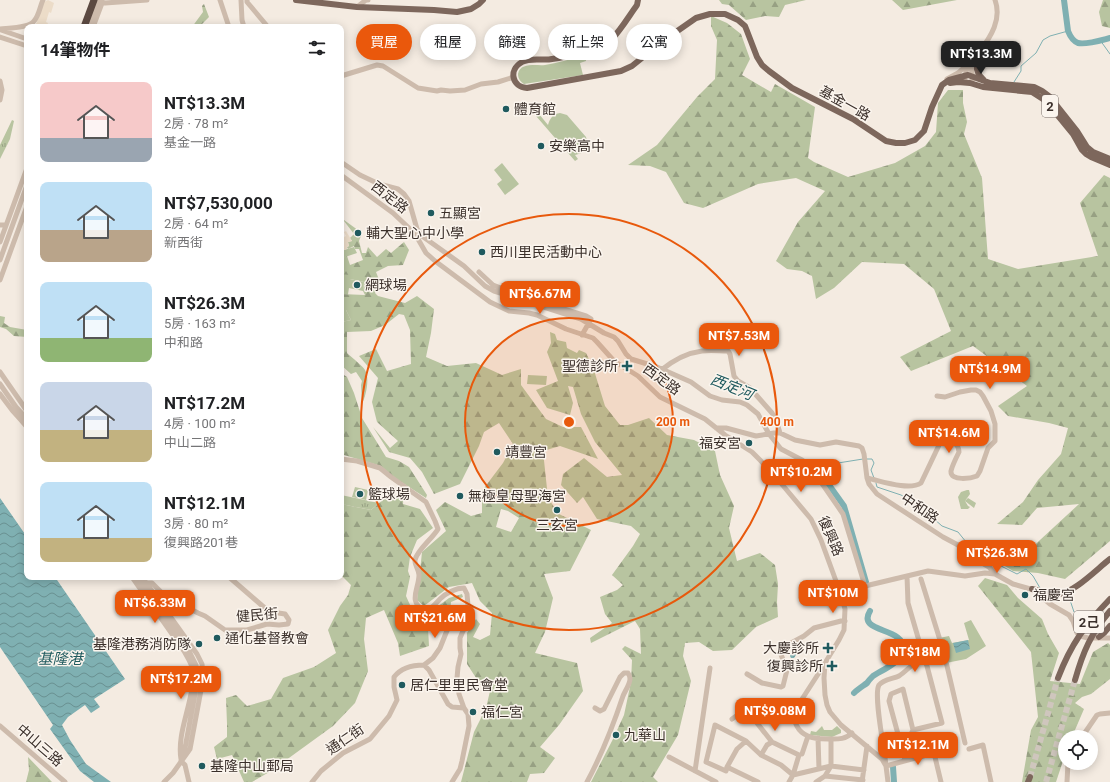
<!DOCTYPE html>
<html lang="zh-TW">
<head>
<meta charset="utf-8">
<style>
	body { margin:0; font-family:Roboto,"Noto Sans TC",sans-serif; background:#f6f6f6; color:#202124; height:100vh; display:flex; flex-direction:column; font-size:15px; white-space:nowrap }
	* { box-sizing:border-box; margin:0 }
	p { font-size:13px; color:#757577 }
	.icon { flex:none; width:22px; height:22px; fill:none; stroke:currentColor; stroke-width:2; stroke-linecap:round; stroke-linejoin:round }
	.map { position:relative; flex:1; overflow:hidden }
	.side { position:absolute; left:24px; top:24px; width:320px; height:556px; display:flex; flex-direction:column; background:#fff; border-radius:8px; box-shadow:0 2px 10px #0003 }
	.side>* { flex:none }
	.top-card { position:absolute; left:356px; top:24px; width:380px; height:36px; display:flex; gap:8px }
	.fabs { position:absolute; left:1058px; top:730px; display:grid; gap:8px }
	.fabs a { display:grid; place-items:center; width:40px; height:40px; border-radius:50%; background:#fff; box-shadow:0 2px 10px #0003; font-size:20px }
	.price { position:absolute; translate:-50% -34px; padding:0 9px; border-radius:8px; background:#ea580c; color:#fff; font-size:13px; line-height:26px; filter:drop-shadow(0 1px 2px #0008) }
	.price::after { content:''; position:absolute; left:50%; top:24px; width:12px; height:9px; margin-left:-6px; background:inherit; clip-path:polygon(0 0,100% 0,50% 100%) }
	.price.active { background:#222; color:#fff }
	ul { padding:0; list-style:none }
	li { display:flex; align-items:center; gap:12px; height:100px; padding:0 16px }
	li span { display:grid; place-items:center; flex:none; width:112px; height:80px; border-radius:8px; color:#555 }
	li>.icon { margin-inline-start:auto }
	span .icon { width:48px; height:48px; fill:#fffc; stroke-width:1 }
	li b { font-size:17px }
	h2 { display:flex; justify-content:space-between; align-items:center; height:48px; padding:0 16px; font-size:17px }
	.tag { padding:0 14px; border-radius:18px; background:#fff; box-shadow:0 2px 10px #0003; font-size:14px; line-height:36px }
	.tag.active { background:#ea580c; color:#fff }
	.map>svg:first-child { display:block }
</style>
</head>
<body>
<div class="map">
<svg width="1110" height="782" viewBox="0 0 1110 782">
	<defs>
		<pattern id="grass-tufts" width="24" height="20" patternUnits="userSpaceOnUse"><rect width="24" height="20" fill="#b8c4a0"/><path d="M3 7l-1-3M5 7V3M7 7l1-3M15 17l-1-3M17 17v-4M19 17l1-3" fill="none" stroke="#97a083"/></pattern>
		<pattern id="forest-firs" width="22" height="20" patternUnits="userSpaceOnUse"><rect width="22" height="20" fill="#b8c4a0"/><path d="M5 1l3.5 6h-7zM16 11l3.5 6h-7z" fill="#97a083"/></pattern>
		<pattern id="water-waves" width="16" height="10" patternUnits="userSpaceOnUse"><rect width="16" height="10" fill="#7fb0b2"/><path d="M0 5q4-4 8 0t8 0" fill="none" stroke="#699091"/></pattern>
	</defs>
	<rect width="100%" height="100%" fill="#f4ebe1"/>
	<path fill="url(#grass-tufts)" d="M12,120L14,121L10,139L0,159V145Z
		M341,495L379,503L371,510L341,504Z"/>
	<path fill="url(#forest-firs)" fill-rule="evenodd" d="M719,0H806L785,5L779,17L765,16L746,20L729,5L722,4Z
		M892,0H957L903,10Z
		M1103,0H1110V28L1102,26L1099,12Z
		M204,4L209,17L199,27H192L203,12L202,6Z
		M711,16L727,23L741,34L750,59L742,75L771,92L775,84L815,107L808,158L814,162L848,177L895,163L925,146L936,132L938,103L948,90H963V103L967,122L964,134L982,178L988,259L1018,269L1098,256L1080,203L1104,175L1110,178V541L1065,579L1038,573L1013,571L1000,563L1027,552L1079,504L1037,508L1022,525L997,524L1023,502L1038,480L1061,454L1068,428L1049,423L1008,416L998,406L1027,386L973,346L911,371L900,357L951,331L934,289L904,264L862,262L834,288L816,299L812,276L802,271L787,269L776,261L798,222L825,191L796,178L758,184L703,208L684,203L666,172L650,166L628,165L657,145L697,97L715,79L717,40L711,26Z
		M344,220L362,233L359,241L362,253H366L368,247L377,257L386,249L391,253L404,242L409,250L403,265L388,266L376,272L380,282L375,293L378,296L405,303L417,296L434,309L431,333L426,357L447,366L476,363L502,375L521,369V385L546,419L563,427H581L598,459L560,446L543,451L548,498L559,514L591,530L570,571L544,574L553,598L545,632L535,653L577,663L583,691L559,725L540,747L555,758L544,773L530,774L527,782H461L474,732L486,708L490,691L480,684L467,664V633L476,619L480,624L473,637L480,640L490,635L492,613L480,601L472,583L449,587L424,606L417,600L422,552L446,531L436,510L445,502L471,516L482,513V503L478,496L503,463L513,444L499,423L484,432L479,446L460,484L434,494L422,472L410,458L389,452L373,427L390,448L398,441L377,422L372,402L378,378L359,356L376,349L387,371L411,364L410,330L404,315L399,314L385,325L371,331L347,332V353C351,357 363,366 365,370C370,378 366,396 362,404L361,385L362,381L356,372L351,374L341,365V322L351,320L346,310H341V294L365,295L363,291L364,282L350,279L341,274V255L342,258L347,256L350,265L363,260L359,249H355L354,246L348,249L347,247L349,246L348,242L352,241L350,238L354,234L344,221ZM501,509L508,511L519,518L511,532L496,527Z
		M0,316L5,317L4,323L10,327L27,330V337L14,336L6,329L0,327Z
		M550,332L555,334L557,340L566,342L567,348L577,353L579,350L586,353L593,367L605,406L620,425H628L649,418L667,435L694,440L715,451L720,475L734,506L729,528L737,561L760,553L775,565L778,584L777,602L778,617L756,627L732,650L713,651L699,642L685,643L683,656L691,681L678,735L653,777L658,782H591L613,739L624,715L631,682L632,660L622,649L625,646L641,654L640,629L635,621L591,643L590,638L612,623L605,614L600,597L617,590L623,585L612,575L633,546L640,534L631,526L597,519L583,497L577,503L561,485L563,474L584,458L607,477L622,475L595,442L581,414L573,387L568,386L573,403L570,415L547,408L536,390L558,381L547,352L551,343Z
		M341,373L347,377L354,393L362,418L386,457L399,461L409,467L427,495L426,498L392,476L381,466L344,455V452H341Z
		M404,489L403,504L420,509L433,528L417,540L410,557L408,571L410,577L406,596L415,616H425L449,598L462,594L463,597L451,602L450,614L428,627L429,646L400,656L398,643L384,610L366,618L364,639L368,671L355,703L333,726L271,771L252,782H244L232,755L217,759L214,747L227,737V724L226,698L236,695L247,706L271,699L283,678L314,667L336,653L328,630L340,606L348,595L351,585L341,575V504L371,510L385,498L401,494Z
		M985,578L1007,585L1018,598L1042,619L1048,634L1059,653L1050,681L1080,684L1093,652L1108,643L1110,645V679L1091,694L1082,697L1075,703L1084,709L1072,737H1065V755L1056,782H1022L1031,730L1038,717L1031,652L978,586Z
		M28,757L52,782H26L29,770Z"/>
	<path fill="#b8c4a0" d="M582,56V58L586,57V61L580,63L583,75L524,84C521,82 518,79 518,74C520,62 537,66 545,65C557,63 570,59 582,56Z
		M560,113L567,115L586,137C589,147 585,153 575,155L578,159L575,161L536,116L539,114L548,125C550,118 553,114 560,113Z
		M502,163L519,184L505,195L497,184L502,180L494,170Z
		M354,247L357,253L342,258L341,251Z
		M341,274L350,275V279L364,282L363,291L349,288L348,294H341Z
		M341,310H346L351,320L341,322Z
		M528,375L547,376L546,385L527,384Z
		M355,487L368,490L366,500L352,497Z
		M967,490H969L970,494L965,501L968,498L976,503L974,508L965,501L968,506L970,507L968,509H961L958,497L961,492Z
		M971,620L986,646L966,659L946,663L939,638L949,636L952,643L969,640L964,623Z
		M822,726L824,730H832L837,726L841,730V733L832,737L810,735L811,731L816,732Z"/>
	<path fill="#ecdcc8" d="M48,0L54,3L51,13L49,12L46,22L48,23L46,27H34L37,22L44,2Z
		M346,231L352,241L348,242L349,246L347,247V249L341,251V246L342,245L341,242L343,241L342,238L346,236L344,232Z"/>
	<path fill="url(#water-waves)" d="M0,498L27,537V577H55L125,679L94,699L100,707L91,713L85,705L68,717L62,725L70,740L86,764L111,782H94L80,771L50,729L53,725L0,647Z
		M968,640L970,649L956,653L953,643Z
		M796,645L799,646V650L794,658H791L790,656C790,654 792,652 792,651C793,647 792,646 796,645Z"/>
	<path fill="#f4ebe1" d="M0,496L2,497L27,533V535L0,497Z"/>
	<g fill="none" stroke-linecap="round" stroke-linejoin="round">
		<path stroke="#7fb0b2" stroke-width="1" d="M1100,40L1110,54
			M1014,82L1021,71V66L1036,53L1043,40L1050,36L1068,31
			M866,459H872L874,463L871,470L874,478
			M813,467L863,459
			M876,483L877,487L901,495L924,508L933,518L942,526L958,532L975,553L1017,574L1026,569L1033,576L1040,588
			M1068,594L1074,612L1082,623"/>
		<path stroke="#7fb0b2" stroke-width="6" d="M1064,0L1068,31C1070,36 1073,41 1078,43C1086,45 1102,40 1110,38
			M810,465L813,467L829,485L844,506L866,582
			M854,693C858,689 863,686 867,683C869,680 871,678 873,676C882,670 902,662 903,650C906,626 856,634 870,611
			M893,767L894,782"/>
		<path stroke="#cfc6bd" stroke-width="6" stroke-dasharray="6 3" stroke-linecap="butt" d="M1030,777L1058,678
			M1046,782L1075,680"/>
		<path stroke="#cdbbac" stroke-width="5" d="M95,0L105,3L147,0
			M220,0L229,27
			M241,0L242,20L244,27
			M247,0V2L268,27
			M357,7L366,0H368
			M89,27L98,0
			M93,27L102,3
			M0,29C8,28 30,28 34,21C39,16 40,6 43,0
			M1,30L27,39
			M0,37L27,46
			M341,76L377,65L383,66L418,88L437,91L441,90L450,91L465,90L481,84L498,82L514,77
			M947,79L958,73L968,64
			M965,79C965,67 972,60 979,52C991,37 1002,19 995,0
			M0,81L2,90L0,100
			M970,83L973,79L971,67L974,59
			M341,162L360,175L379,184L398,189L404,194L409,201L417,229L422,236L464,266L485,286L494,291L581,319L604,333L614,337L618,341L626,354L631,359L657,367L691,382L710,396L722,400L740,402L747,405L758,414L769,434L781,449L802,460L807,464L812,469L843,514L865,586
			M341,175L393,213L410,229L418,239L426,253L435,261L490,302L509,311L529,313L537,315L566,329L593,338L597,342L614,361L638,376L660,397L705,419L725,435L752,452L760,460L780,482L811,519L821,540L840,592L845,609L844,630L839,640L825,663L824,678L825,695L827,705L830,712L841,725L882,759L886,766L888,782
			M0,225H6
			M0,242L27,168
			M0,260L27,185
			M479,272L493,285L513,293L586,316L591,319L582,335
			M0,280L27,206
			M660,371C672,361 686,353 702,351C711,350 719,351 728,351L730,354L734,376L738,381L750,388L772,413L776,420L780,433
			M0,372L27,411
			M0,384L16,407L27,419
			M0,394L12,410L21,420L27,427
			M716,428H726L756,436L774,433H780L795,440L820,445L836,442L859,446L862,448L864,454L867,478L869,484L877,494L943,537L958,545L965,553L989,567L995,574
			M341,459L357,461L380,468L391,477L426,502L435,521L438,529C433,538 417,550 415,560C414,564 419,570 419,575C419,589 407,602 425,611C432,609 435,604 440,599C446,593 456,588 464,588L467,594L469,617L460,638V648L461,654L458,667L457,678L459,694L464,708L468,714L469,726L462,761L460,769L452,782
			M867,478C881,481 909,491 921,483L941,441L947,438C953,440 959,445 959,452C957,456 952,466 951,471C950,482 972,478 977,476L980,471L988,448L995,441V424L991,411L983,396L980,392L976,390H971L960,392L945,397L937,396
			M907,576L908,603L924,658C913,662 908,670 899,676C893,679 884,679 879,685C873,694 885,752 886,766L934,753L941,782
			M132,577L184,651C187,657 191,662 192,668C197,696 176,730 181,759
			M137,577L189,651L196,665L198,678L185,748L182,758
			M142,577L197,654L202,664L203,676L201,690L190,749L173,773L164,782
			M921,579L944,653L965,743
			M139,587L146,583H152L164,595L198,613L205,616L225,630H247L267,624L279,625L288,624L289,620L285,614L272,612L266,609L229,577
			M840,592L928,571L965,576L985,573L995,574L1013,584L1034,590L1050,604L1069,615L1073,621L1077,633L1080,636L1088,638H1110
			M424,665L433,658L440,648L452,618
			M824,665L795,710C792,721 798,732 808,736C814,739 821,739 828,739C837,739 845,740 852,733
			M747,674L762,683L781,687L783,686L787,670L780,652V649L804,636L814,628L841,621H845
			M732,719L746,709L772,742L799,755L793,775L789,782
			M0,726L65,782
			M913,730L911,734L917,756L905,760L889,701L891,694L903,689L913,730L942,723L927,666L924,658L944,653
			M1082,737L1097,715L1100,714L1110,713
			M818,738L819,769
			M746,741L715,725L706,762L726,771L727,767L758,782
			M969,749L983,745L991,782
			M802,754L808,736
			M761,755L767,745L772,742
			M669,757L716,782
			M181,761L185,765L189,782
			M727,767L737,749L746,741L761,755L781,765L793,775
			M695,771L710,668
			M793,775L831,766L864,770
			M825,776L863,780
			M312,782L321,771L343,753L370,739L389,716L397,700L394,687V677C401,668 413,665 424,665L429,670L448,704L452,707L464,708
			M587,782C602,754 613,726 623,696C625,691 630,684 630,679C630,676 629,675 628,673H624L620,677L604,709L600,711L595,708
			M816,782L825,776L831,766V739
			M862,782L867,746
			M1067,782L1068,763"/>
		<path stroke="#7d675c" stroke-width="6" d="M296,0L357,7L434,10L457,12L471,9L479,4L483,0
			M638,0L637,5C629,16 621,30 611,40C601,48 566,57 552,59C543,61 531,57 522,62C508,70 512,87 527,88L621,71L632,66L663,41L696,18L710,14H725L738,20L745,26L747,31L757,57L762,65L769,71L792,88L853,119L886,141L896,143H905L915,140L924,131L932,107L942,85L949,80L968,75L990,83L1034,87L1042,91L1050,97L1077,131L1087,147L1093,152L1110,159
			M979,52C976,61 974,72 983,79
			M950,83L958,82L970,83L983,87L1032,92L1046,101L1073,134L1082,150L1086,154L1091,157L1110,165
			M1032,589C1040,591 1049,594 1058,594C1073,594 1098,568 1110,559
			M1099,637L1104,633L1110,626
			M1058,678C1071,644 1085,625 1110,599
			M1075,680C1083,652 1091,633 1110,611
			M1028,782L1030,777"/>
		<path stroke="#5c4a42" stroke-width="7" d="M84,27L94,0"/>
	</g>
	<circle cx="569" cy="422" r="104" fill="#e8590c" fill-opacity=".12"/>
	<g fill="none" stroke="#e8590c" stroke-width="2">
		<circle cx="569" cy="422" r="104"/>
		<circle cx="569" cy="422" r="208"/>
	</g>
	<g fill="#1f5a5e" stroke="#fbf5ee" stroke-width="1.5">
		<circle cx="506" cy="109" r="4"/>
		<circle cx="541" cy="146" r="4"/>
		<circle cx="431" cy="213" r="4"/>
		<circle cx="358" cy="233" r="4"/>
		<circle cx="482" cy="252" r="4"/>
		<circle cx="357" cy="285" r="4"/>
		<path d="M625 360h4v4h4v4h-4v4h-4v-4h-4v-4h4z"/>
		<circle cx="749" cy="443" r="4"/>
		<circle cx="497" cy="452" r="4"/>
		<circle cx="360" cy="494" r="4"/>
		<circle cx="460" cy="496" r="4"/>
		<circle cx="557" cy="510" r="4"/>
		<circle cx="1025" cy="595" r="4"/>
		<circle cx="217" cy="638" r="4"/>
		<circle cx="199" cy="644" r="4"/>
		<path d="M826 642h4v4h4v4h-4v4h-4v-4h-4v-4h4z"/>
		<path d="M830 660h4v4h4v4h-4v4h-4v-4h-4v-4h4z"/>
		<circle cx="402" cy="685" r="4"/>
		<circle cx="473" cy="712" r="4"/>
		<circle cx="616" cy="735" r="4"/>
		<circle cx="202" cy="766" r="4"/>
	</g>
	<g text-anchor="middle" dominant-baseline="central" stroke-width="3" stroke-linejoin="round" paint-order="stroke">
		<g fill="#fbf5ee" stroke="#756b66" stroke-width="1">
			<rect x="1042" y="95" width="16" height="22" rx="3"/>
			<rect x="1074" y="611" width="30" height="22" rx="3"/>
		</g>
		<g font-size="13" font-weight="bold" fill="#3b302b">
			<text x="1050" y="106">2</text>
			<text x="1089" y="622">2己</text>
		</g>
		<g font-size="14" fill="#3b302b" stroke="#fbf5ee">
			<text transform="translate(845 103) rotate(29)">基金一路</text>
			<text transform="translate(390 197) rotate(38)">西定路</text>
			<text transform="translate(662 379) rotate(36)">西定路</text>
			<text transform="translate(920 508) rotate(34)">中和路</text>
			<text transform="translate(831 536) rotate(66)">復興路</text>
			<text transform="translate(257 615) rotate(-5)">健民街</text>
			<text transform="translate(345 739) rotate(-34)">通仁街</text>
			<text transform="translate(40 745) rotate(41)">中山三路</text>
		</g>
		<g font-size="14" fill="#3b302b" stroke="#fbf5ee" text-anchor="start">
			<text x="514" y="109">體育館</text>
			<text x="549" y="146">安樂高中</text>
			<text x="439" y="213">五顯宮</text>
			<text x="366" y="233">輔大聖心中小學</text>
			<text x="490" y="252">西川里民活動中心</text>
			<text x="365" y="285">網球場</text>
			<text x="618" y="366" text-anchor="end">聖德診所</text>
			<text x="741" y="443" text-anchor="end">福安宮</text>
			<text x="505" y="452">靖豐宮</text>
			<text x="368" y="494">籃球場</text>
			<text x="468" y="496">無極皇母聖海宮</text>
			<text x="557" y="525" text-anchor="middle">三玄宮</text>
			<text x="1033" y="595">福慶宮</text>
			<text x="225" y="638">通化基督教會</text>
			<text x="191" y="644" text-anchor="end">基隆港務消防隊</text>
			<text x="819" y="648" text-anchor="end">大慶診所</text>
			<text x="823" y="666" text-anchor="end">復興診所</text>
			<text x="410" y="685">居仁里里民會堂</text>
			<text x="481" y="712">福仁宮</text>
			<text x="624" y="735">九華山</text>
			<text x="210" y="766">基隆中山郵局</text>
		</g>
		<g font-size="15" font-style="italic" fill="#1f5a5e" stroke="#fbf5ee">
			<text transform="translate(732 387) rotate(22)">西定河</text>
			<text x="60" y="659">基隆港</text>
		</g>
	</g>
	<circle cx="569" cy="422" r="6" fill="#e8590c" stroke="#fbf5ee" stroke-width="2"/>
	<g font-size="12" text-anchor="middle" font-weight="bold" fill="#e8590c" stroke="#fbf5ee" stroke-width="3" stroke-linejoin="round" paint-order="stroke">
		<text x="673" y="426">200 m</text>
		<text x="777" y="426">400 m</text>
	</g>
</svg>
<div class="fabs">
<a><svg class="icon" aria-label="locate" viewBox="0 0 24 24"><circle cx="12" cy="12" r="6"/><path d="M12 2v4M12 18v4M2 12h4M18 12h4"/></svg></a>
</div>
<b class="price active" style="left:981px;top:75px">NT$13.3M</b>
<b class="price" style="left:540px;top:315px">NT$6.67M</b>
<b class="price" style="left:739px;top:357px">NT$7.53M</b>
<b class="price" style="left:990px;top:390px">NT$14.9M</b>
<b class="price" style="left:949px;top:454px">NT$14.6M</b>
<b class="price" style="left:801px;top:493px">NT$10.2M</b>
<b class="price" style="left:997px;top:574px">NT$26.3M</b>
<b class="price" style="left:833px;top:614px">NT$10M</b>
<b class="price" style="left:155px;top:624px">NT$6.33M</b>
<b class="price" style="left:435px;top:639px">NT$21.6M</b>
<b class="price" style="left:915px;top:673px">NT$18M</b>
<b class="price" style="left:181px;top:700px">NT$17.2M</b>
<b class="price" style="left:775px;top:732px">NT$9.08M</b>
<b class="price" style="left:918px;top:766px">NT$12.1M</b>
<div class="top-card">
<a class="tag active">買屋</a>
<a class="tag">租屋</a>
<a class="tag">篩選</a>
<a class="tag">新上架</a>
<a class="tag">公寓</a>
</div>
<section class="side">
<h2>14筆物件<svg class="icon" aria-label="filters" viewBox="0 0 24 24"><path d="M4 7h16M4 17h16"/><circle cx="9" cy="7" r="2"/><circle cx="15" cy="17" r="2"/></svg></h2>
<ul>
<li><span style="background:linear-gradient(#f6c9c9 70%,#9aa5b1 0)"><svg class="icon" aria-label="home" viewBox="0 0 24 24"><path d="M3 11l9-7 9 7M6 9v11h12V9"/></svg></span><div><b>NT$13.3M</b><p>2房 · 78 m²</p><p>基金一路</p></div></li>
<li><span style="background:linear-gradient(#bfe0f5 60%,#b9a48a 0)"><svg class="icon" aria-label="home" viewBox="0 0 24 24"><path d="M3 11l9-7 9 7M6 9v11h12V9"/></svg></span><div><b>NT$7,530,000</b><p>2房 · 64 m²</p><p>新西街</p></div></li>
<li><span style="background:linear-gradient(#bfe0f5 70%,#8fb573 0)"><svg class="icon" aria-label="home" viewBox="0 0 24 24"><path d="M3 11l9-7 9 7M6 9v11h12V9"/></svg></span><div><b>NT$26.3M</b><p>5房 · 163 m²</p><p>中和路</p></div></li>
<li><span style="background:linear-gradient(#c9d6e8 60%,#c2b280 0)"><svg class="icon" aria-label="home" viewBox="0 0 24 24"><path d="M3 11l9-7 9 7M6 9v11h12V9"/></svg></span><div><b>NT$17.2M</b><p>4房 · 100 m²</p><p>中山二路</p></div></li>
<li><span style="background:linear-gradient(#bfe0f5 70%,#c2b280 0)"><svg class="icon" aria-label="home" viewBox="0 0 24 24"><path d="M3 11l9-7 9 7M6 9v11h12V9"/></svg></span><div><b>NT$12.1M</b><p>3房 · 80 m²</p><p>復興路201巷</p></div></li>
</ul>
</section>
</div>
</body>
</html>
